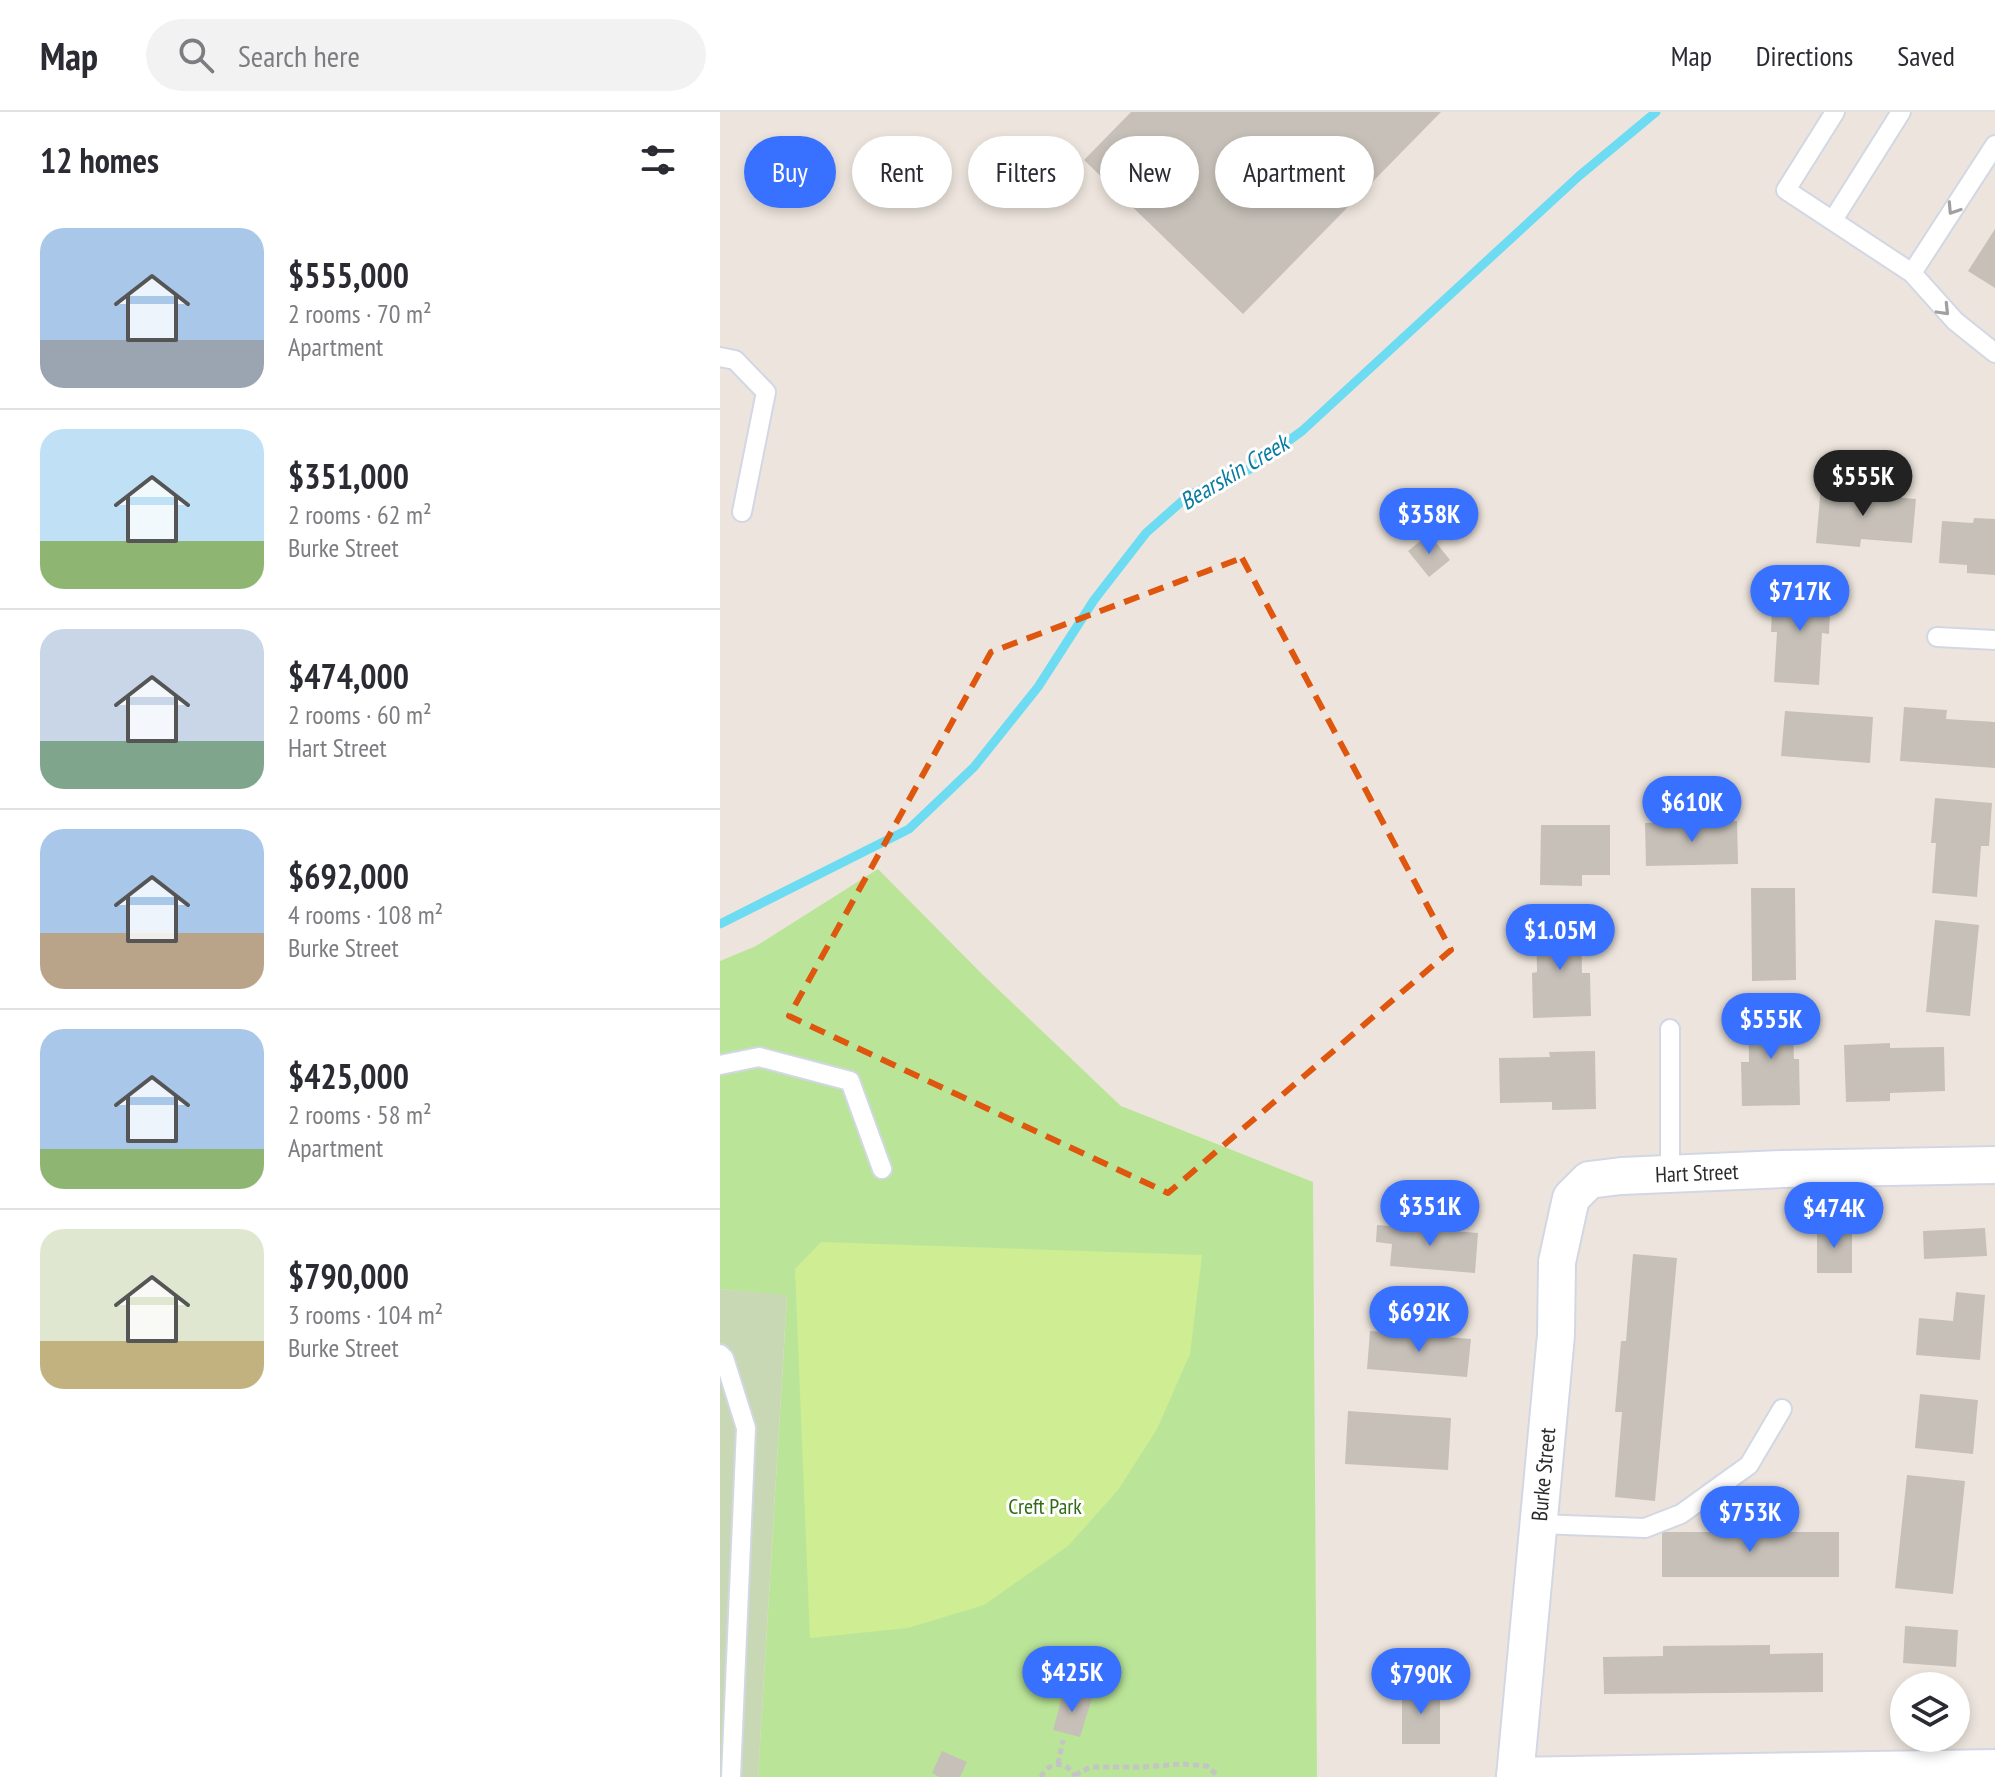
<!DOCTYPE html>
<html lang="en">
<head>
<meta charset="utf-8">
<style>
	body { margin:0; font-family:"PT Sans Narrow",sans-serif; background:#f2f2f3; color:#2b2b33; height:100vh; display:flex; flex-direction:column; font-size:30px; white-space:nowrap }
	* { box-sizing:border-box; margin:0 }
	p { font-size:26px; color:#7c7c81 }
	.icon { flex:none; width:44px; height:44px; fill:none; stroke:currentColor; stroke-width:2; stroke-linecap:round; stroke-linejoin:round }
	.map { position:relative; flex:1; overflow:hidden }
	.drawer { display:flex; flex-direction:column; background:#fff; width:720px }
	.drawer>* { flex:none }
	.banner { position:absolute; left:24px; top:24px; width:760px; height:72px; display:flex; gap:16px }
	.buttons { position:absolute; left:1170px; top:1560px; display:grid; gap:16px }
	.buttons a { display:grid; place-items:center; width:80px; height:80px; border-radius:50%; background:#fff; box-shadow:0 4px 12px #0003; font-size:40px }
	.price { position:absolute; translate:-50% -68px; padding:0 18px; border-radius:28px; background:#3870ff; color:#fff; font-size:26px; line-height:52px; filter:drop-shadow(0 2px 4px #0008) }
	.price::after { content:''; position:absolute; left:50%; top:48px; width:24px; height:18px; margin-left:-12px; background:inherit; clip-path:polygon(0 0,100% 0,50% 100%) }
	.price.active { background:#222; color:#fff }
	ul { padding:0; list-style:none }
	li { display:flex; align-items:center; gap:24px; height:200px; padding:0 40px }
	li+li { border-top:2px solid #e1e1e2 }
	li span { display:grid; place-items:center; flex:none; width:224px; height:160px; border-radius:24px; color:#555 }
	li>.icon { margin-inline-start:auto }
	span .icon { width:96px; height:96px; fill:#fffc; stroke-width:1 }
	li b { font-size:34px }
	h2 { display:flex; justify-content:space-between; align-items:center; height:96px; padding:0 40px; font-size:34px }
	.pill { padding:0 28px; border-radius:36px; background:#fff; box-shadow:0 4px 12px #0003; font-size:28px; line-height:72px }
	.pill.active { background:#3870ff; color:#fff }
	header { display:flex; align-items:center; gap:48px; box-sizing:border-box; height:112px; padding:0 40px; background:#fff; border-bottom:2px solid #e1e1e2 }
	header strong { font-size:38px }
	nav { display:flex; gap:44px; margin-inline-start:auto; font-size:28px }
	.search { width:560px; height:72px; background:#f2f2f3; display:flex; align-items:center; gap:20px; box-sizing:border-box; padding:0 28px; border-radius:44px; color:#7c7c81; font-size:30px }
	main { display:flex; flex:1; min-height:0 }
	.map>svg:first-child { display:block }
</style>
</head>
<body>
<header>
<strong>Map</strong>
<div class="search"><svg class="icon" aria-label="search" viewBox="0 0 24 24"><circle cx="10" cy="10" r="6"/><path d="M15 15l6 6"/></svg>Search here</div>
<nav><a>Map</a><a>Directions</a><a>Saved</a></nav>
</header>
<main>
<section class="drawer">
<h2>12 homes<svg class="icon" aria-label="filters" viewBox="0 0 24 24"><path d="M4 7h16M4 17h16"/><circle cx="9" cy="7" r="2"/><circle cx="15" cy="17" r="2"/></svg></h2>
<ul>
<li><span style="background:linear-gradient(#a9c7e8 70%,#9aa5b1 0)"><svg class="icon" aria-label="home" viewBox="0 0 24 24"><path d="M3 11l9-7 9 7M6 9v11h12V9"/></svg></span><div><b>$555,000</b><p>2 rooms · 70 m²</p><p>Apartment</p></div></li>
<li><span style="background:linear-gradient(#bfe0f5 70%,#8fb573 0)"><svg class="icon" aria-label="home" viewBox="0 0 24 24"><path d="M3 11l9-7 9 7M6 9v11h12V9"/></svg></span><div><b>$351,000</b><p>2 rooms · 62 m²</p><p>Burke Street</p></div></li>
<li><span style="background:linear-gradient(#c9d6e8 70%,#7fa58c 0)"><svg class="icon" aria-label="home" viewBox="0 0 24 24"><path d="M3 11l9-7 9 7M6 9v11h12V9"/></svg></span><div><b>$474,000</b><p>2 rooms · 60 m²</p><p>Hart Street</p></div></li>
<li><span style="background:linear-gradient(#a9c7e8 65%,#b9a48a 0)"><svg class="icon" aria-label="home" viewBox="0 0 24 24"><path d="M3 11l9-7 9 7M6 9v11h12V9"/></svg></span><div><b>$692,000</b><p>4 rooms · 108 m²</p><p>Burke Street</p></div></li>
<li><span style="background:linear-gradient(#a9c7e8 75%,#8fb573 0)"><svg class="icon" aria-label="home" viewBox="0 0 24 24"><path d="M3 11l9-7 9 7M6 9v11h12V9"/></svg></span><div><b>$425,000</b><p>2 rooms · 58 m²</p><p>Apartment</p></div></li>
<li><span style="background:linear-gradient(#dfe7d0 70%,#c2b280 0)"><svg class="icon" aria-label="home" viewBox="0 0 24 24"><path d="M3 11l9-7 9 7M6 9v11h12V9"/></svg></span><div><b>$790,000</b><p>3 rooms · 104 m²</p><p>Burke Street</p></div></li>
</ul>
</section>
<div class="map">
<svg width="1275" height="1665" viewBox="0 0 1275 1665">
	<rect width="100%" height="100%" fill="#ede5dd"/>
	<path fill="#bae598" d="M158,757L261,861L401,994L593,1070L597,1665H38L67,1184L0,1177V849L36,834Z"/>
	<path fill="#c9d8b4" d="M0,1177L67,1183L38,1665H0Z"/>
	<path fill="#cfed93" d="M101,1130L482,1143L470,1242L437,1317L398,1378L348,1434L264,1493L188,1516L90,1526L75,1157Z"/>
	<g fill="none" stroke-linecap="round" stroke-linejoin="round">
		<path stroke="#6ddcf2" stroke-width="9" d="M0,812L189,717L254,655L318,575L374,488L426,421L469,383L528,358L582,319L859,64L936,0"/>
	</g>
	<path fill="#c6c0b8" d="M411,0H721L523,202L364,48Z
		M1275,117V176L1248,159Z
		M1101,374L1146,378V383L1196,387L1192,431L1141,427L1140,435L1096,431Z
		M1254,406L1275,407V463L1247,461V453L1219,451L1222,409L1253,411Z
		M709,422L730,448L709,465L688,439Z
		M1053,475L1111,478L1109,522L1102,521L1099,573L1054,570L1057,520H1051Z
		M1184,595L1227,598L1226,607L1275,610V656L1180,649Z
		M1065,599L1153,605L1150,651L1061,644Z
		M1215,686L1272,691L1269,734H1261L1257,785L1212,781L1216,731H1211Z
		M1017,709L1018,752L926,754L925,711Z
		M821,713H890V763H862V774L820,773Z
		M1031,776H1075L1076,868L1032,869Z
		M1215,808L1259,813L1250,904L1206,900Z
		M861,809L862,861H870L871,904L813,906L812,861L817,860L816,810Z
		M1072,897L1074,947H1079L1080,993L1022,994L1021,950H1029L1028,898Z
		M1170,931V936L1224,935L1225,979L1170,981V989L1126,990L1124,933Z
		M875,939L876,997L832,998V990L780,991L779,946L830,945L829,940Z
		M657,1113L758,1121L755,1161L670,1154L672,1132L656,1130Z
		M1097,1115H1132V1161H1097Z
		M1265,1116L1267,1144L1204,1147L1203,1119Z
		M913,1142L957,1146L935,1389L895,1385L902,1300H895L901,1229H906Z
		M1236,1180L1265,1183L1260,1248L1196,1243L1199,1206L1233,1209Z
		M650,1219L751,1227L747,1265L647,1257Z
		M1200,1282L1258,1288L1253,1342L1195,1336Z
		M628,1299L731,1306L728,1358L625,1352Z
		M1187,1363L1245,1369L1233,1482L1175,1476Z
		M942,1420H1119V1465H942Z
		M1185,1514L1238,1518L1236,1555L1183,1551Z
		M1050,1533V1542L1103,1541V1580L884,1582L883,1545L943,1544V1534Z
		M682,1575H720V1632H682Z
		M344,1578L372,1586L360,1625L333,1618Z
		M222,1639L247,1650L240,1665H219L212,1661Z"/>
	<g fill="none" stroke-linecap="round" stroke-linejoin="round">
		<defs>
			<path id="lane" d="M1115,0L1066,78L1192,161L1235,209L1275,241
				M1113,108L1181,0
				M1192,161L1275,33
				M0,245L15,248L46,280L22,400
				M1217,525L1275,528
				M950,917V1062
				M0,953L39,945L130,969L162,1057
				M0,1242L4,1246L26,1316L11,1665
				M819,1412L925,1416L961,1402L1029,1353L1062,1297"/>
			<g id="street">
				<path d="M795,1664L1275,1656"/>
				<path id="s1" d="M795,1665L836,1223L837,1150L851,1086L869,1068L901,1064L1063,1057L1275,1053"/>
			</g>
		</defs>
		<use href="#lane" stroke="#d2d7e4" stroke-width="22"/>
		<use href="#street" stroke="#d2d7e4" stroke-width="40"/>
		<path stroke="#c4c4c4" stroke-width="5" stroke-dasharray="6 4" stroke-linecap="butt" d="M338,1652L343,1628
			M355,1663L371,1655H422L462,1652L487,1654L499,1665
			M321,1665C329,1649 346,1648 355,1664"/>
		<use href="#lane" stroke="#fff" stroke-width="18"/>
		<use href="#street" stroke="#fff" stroke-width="36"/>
	</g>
	<defs><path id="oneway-chevron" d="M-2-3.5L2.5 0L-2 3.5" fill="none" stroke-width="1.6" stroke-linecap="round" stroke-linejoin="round" transform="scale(2)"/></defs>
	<g stroke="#a0a0a0">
		<use href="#oneway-chevron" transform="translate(1233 97) rotate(123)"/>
		<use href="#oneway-chevron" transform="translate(1224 198) rotate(46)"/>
	</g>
	<path fill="none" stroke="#df570e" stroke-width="6" stroke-dasharray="16 10" stroke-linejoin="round" d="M522,446L731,838L448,1081L69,904L271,540Z"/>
	<g text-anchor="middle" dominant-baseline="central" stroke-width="6" stroke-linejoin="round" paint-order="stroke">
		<g font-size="22" fill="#2b2b2b" stroke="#fff">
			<text stroke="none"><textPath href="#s1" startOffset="716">Hart Street</textPath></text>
			<text stroke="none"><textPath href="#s1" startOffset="304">Burke Street</textPath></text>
		</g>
		<g font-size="22" fill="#316b18" stroke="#fff">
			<text x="325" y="1394">Creft Park</text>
		</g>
		<g font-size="24" font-style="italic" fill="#097ba1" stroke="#fff">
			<text transform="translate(514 360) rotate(-31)">Bearskin Creek</text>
		</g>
	</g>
</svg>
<div class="buttons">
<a><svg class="icon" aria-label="layers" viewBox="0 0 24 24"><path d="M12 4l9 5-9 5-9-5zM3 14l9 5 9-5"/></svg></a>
</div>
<b class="price active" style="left:1143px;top:406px">$555K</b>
<b class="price" style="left:709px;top:444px">$358K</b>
<b class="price" style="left:1080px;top:521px">$717K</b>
<b class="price" style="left:972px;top:732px">$610K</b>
<b class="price" style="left:840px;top:860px">$1.05M</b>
<b class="price" style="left:1051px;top:949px">$555K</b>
<b class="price" style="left:710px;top:1136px">$351K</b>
<b class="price" style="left:1114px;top:1138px">$474K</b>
<b class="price" style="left:699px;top:1242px">$692K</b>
<b class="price" style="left:1030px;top:1442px">$753K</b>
<b class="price" style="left:352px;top:1602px">$425K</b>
<b class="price" style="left:701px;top:1604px">$790K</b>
<div class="banner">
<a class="pill active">Buy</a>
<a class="pill">Rent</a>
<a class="pill">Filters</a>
<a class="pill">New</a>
<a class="pill">Apartment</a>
</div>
</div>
</main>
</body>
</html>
